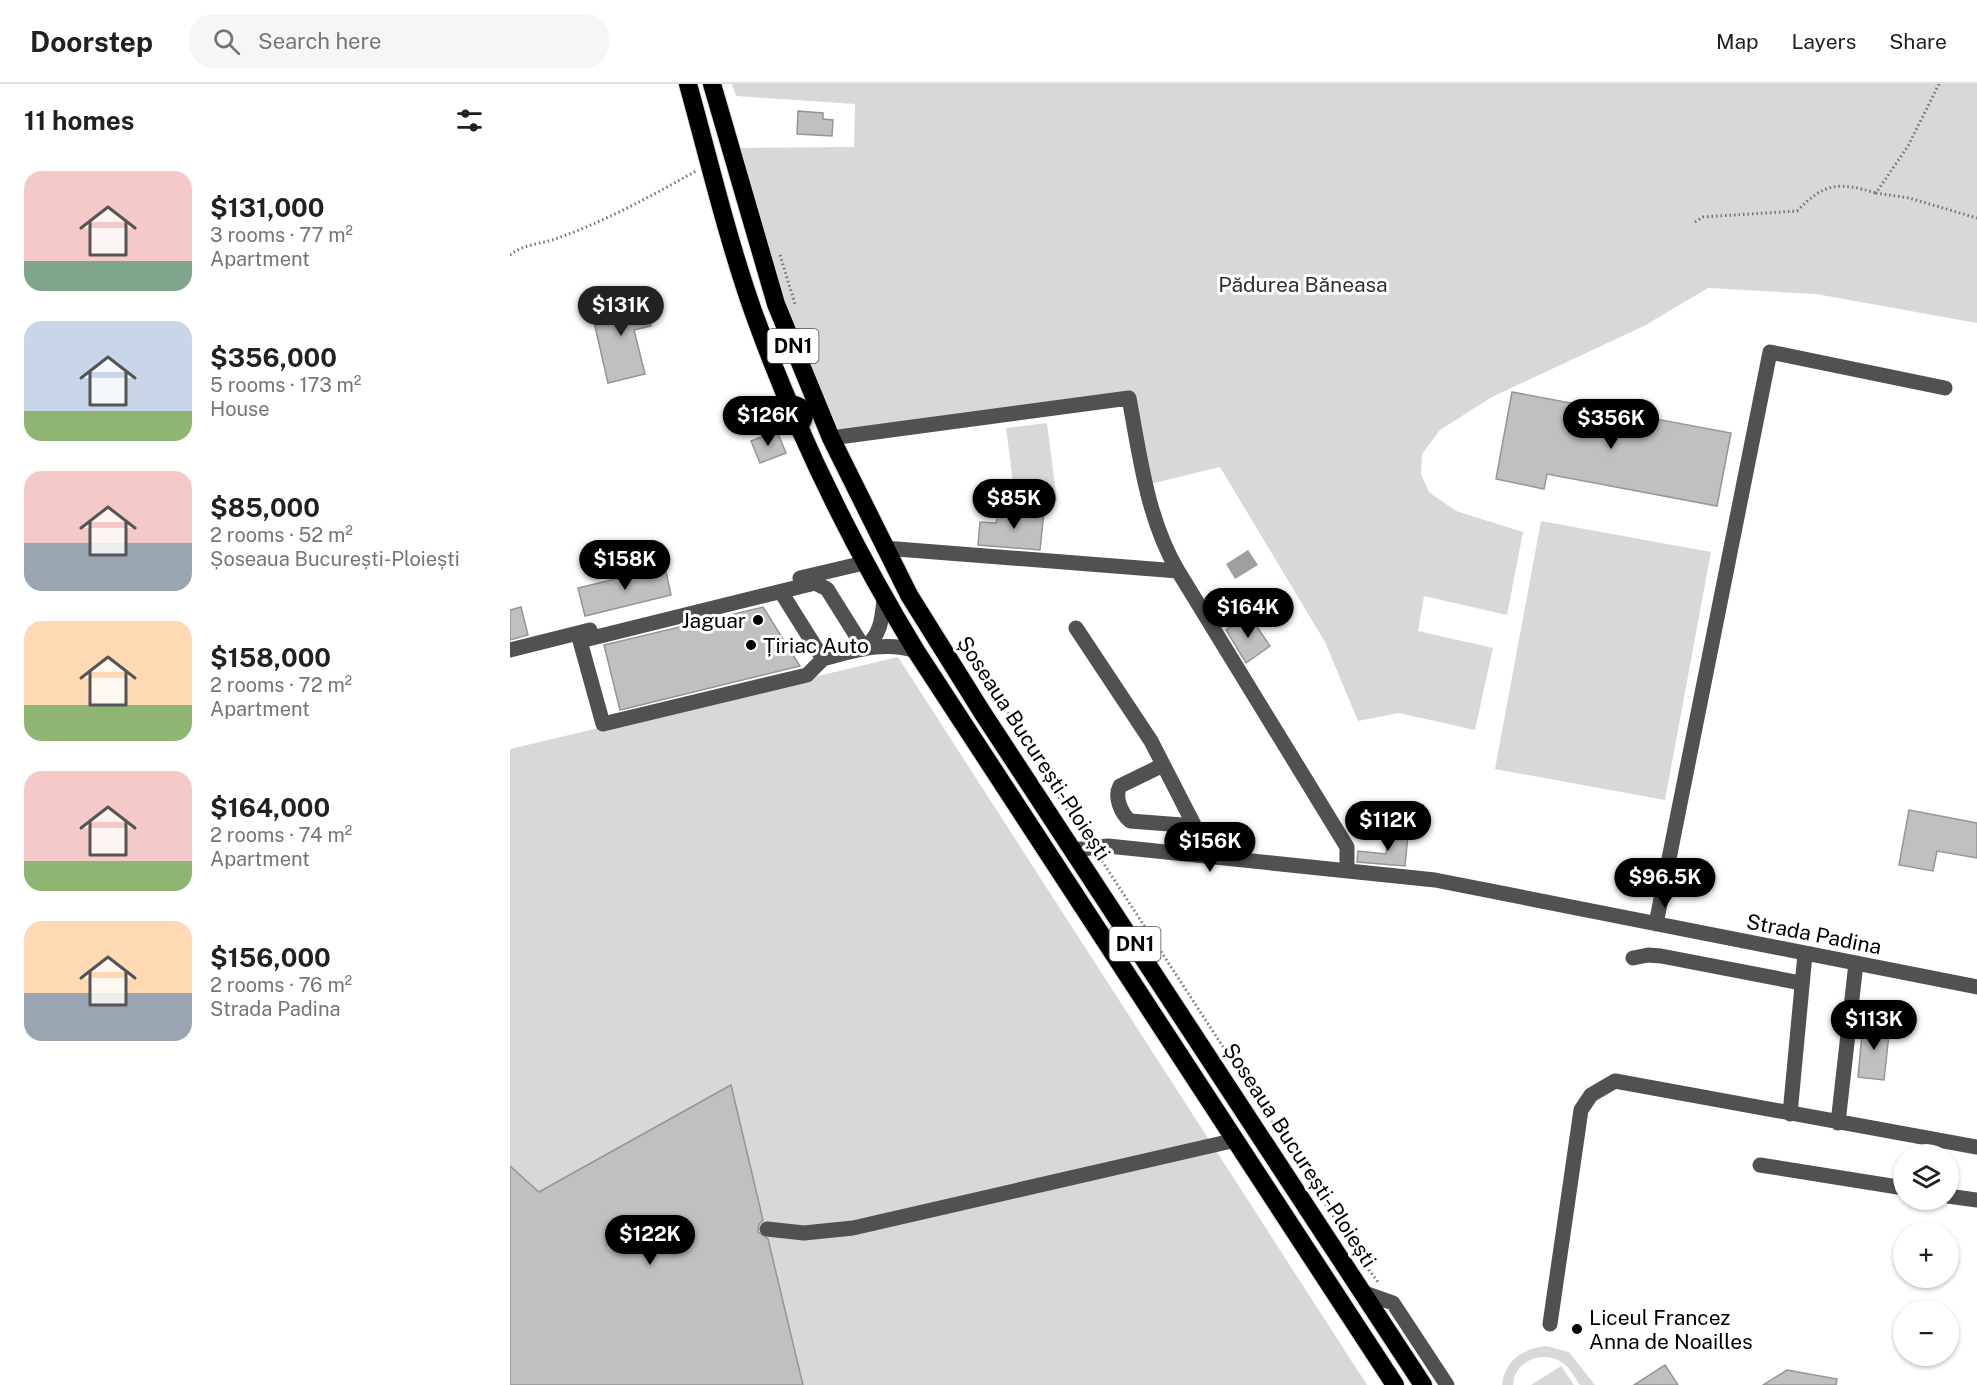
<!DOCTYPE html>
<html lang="en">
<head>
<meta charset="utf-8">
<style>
	body { margin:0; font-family:"Public Sans",sans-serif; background:#f6f6f6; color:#202124; height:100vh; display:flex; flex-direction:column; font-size:22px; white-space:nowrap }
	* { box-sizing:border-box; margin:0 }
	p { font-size:20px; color:#757577 }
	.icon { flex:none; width:33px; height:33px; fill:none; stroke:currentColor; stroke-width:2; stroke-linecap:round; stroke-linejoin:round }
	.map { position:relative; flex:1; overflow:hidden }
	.panel { display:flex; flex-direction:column; background:#fff; width:510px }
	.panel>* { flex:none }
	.controls { position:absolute; left:1383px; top:1060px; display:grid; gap:12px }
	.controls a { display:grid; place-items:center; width:66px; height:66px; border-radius:50%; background:#fff; box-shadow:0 2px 4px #0004; font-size:30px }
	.price { position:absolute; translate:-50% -51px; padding:0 14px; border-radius:21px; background:#000; color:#fff; font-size:20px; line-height:39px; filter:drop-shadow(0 2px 3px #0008) }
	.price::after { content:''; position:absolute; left:50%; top:36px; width:18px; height:14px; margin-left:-9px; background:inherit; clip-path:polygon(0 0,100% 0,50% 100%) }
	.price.current { background:#222; color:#fff }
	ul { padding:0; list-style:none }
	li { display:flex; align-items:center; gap:18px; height:150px; padding:0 24px }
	li span { display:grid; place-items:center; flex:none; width:168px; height:120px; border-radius:18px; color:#555 }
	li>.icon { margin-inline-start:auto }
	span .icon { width:72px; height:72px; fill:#fffc; stroke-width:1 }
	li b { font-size:26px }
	h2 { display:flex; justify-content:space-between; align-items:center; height:72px; padding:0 24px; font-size:26px }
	header { display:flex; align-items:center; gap:36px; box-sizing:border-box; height:84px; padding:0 30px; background:#fff; border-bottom:2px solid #e0e0e0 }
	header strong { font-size:28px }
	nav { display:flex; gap:33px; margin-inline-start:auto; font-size:21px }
	.search { width:420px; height:54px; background:#f6f6f6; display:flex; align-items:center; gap:15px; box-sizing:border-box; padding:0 21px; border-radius:24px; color:#757577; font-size:22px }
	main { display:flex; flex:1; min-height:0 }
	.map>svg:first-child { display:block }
</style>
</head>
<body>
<header>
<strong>Doorstep</strong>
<div class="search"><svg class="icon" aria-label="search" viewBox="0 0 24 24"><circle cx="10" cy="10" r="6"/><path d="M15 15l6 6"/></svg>Search here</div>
<nav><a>Map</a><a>Layers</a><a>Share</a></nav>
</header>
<main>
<section class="panel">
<h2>11 homes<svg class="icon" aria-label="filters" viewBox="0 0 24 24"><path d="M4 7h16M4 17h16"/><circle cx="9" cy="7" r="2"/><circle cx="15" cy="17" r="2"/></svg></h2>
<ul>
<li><span style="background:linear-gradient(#f6c9c9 75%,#7fa58c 0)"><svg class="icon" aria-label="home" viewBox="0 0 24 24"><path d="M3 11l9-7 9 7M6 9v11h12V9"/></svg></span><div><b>$131,000</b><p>3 rooms · 77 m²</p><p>Apartment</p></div></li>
<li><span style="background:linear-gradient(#c9d6e8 75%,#8fb573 0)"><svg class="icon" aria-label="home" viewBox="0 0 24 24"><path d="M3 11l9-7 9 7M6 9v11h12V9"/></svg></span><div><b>$356,000</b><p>5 rooms · 173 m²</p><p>House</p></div></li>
<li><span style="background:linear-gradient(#f6c9c9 60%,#9aa5b1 0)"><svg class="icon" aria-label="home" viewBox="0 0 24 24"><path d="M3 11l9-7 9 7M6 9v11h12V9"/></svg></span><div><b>$85,000</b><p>2 rooms · 52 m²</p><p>Șoseaua București-Ploiești</p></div></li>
<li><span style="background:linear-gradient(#ffd9b3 70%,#8fb573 0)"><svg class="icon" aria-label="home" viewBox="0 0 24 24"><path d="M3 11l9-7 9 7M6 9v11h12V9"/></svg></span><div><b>$158,000</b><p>2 rooms · 72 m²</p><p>Apartment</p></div></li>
<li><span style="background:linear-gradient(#f6c9c9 75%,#8fb573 0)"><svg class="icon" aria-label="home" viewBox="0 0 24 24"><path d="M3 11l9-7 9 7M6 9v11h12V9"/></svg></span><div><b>$164,000</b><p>2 rooms · 74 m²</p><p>Apartment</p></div></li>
<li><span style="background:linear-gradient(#ffd9b3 60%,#9aa5b1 0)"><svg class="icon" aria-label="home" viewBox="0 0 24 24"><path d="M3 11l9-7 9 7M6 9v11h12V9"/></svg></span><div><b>$156,000</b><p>2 rooms · 76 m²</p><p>Strada Padina</p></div></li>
</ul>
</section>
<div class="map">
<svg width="1467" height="1301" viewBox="0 0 1467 1301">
	<rect width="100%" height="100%" fill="#fff"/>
	<path fill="#d8d8d8" d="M222,0H1467V239L1306,210L1198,204L1134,242L982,313L930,346L912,370L911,390L919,408L946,427L1013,448L997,531L914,512L908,547L983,564L965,646L889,629L848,637L815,558L710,383L636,401L619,314L321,354L219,64L344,63L345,20L226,12Z
		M537,339L547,417L506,422L496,344Z
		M1031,437L1201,468L1155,716L985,685Z
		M388,573L857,1301H0V665Z
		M1036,1262L1059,1268L1085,1301H1070C1065,1294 1060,1284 1053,1279C1033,1265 1004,1277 1003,1301H992C995,1276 1012,1265 1036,1262Z
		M1051,1282L1064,1301H1021Z"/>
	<path fill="#9f9f9f" d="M738,466L748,481L725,495L716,480Z"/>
	<path fill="#c0c0c0" stroke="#959595" stroke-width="1.5" d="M288,27L313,29V35L323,36L322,52L287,50Z
		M133,211L141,242L124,246L135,290L98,299L81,225Z
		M1002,308L1221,349L1207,422L1037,390L1034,405L986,395Z
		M267,347L276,369L250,379L241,357Z
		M503,424L534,427L530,466L468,461L470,438L486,439L489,428L502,429Z
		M155,483L161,511L75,532L68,504Z
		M11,523L18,551L0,556V526Z
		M253,523L290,582L110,626L94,561Z
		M739,531L760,562L736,579L716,546Z
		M1399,726L1467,739V774L1427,767L1423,787L1389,781Z
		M878,749L898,751L895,782L847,778L848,767L876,770Z
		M1353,939L1380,941L1374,996L1348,993Z
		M221,1001L253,1136L249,1140L248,1148L258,1155L293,1301H0V1082L29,1108Z
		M1155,1281L1168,1301H1124Z
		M1277,1286L1327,1295L1326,1301H1253Z"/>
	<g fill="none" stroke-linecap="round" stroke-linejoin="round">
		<defs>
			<path id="highway" d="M178,0C199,76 217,153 243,227C285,345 341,460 406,567L885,1301
				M202,0L266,220L321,354L399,511L472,628L913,1301"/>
		</defs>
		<use href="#highway" stroke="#dbdbdb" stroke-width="20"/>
		<path stroke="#737373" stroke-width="3" stroke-dasharray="1.5 3" stroke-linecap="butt" d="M1429,0L1398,62L1366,109L1399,114L1467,134
			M1185,138L1193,133L1287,127C1315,98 1329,98 1366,109
			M0,171C13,160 32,160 48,154C96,137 141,112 186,87
			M270,171L285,220
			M480,608C503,630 519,661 534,689C545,711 562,731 575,752
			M592,777L831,1144
			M856,1182L868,1198"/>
		<path stroke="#515151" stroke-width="15" d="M321,354L619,314C630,372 637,435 668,487
			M374,464L668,487L837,763V785
			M290,494L354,479
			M271,508L313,575C344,567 374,556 406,567
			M566,544L641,657L700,772
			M354,564C371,551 372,535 374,515
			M0,566L80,546
			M313,575L297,591L93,640L70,557L305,499L317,505L354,564
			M653,681L610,702C604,713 611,729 620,737L685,742
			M563,766L598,762L925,796L1467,903
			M1146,840L1260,268L1435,304
			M1123,874L1138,871L1151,872L1291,899
			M1280,1030L1295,870
			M1328,1039L1346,879
			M1250,1081L1394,1104
			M1438,1112L1467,1116
			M257,1145L294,1149L343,1144L726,1056
			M852,1208L883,1219L937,1301
			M1040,1240L1071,1026L1081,1011L1105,997L1467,1063"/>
		<use href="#highway" stroke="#000" stroke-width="18"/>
	</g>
	<g fill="#000" stroke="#fff" stroke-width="2">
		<circle cx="248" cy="536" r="6"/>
		<circle cx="241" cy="561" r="6"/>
		<circle cx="1067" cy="1245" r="6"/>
	</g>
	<g text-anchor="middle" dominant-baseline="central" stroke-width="6" stroke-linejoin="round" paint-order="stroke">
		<g fill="#fff" stroke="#4c4c4c" stroke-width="1.5">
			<rect x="257.5" y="245" width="51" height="34" rx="4.5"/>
			<rect x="599.5" y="843" width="51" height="34" rx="4.5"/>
		</g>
		<g font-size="20" font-weight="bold" fill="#000">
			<text x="283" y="262">DN1</text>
			<text x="625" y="860">DN1</text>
		</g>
		<g font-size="21" fill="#2f2f2f" stroke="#fff">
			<text x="793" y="200">Pădurea Băneasa</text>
		</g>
		<g font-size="21" fill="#000" stroke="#fff" text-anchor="start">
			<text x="236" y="536" text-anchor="end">Jaguar</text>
			<text x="253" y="561">Țiriac Auto</text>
			<text x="1079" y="1233">Liceul Francez<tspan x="1079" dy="24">Anna de Noailles</tspan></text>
		</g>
		<g font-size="21" fill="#000" stroke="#fff">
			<text transform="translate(524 664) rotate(57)">Șoseaua București-Ploiești</text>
			<text transform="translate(1304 850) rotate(11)">Strada Padina</text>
			<text transform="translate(790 1071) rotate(57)">Șoseaua București-Ploiești</text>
		</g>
	</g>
</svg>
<div class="controls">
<a><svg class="icon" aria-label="layers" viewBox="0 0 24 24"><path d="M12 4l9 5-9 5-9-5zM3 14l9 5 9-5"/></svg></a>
<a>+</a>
<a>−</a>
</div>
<b class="price current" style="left:111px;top:253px">$131K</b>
<b class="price" style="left:258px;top:363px">$126K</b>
<b class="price" style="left:1101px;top:366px">$356K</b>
<b class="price" style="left:504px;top:446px">$85K</b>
<b class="price" style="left:115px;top:507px">$158K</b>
<b class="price" style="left:738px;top:555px">$164K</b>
<b class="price" style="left:878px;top:768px">$112K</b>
<b class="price" style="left:700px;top:789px">$156K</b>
<b class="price" style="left:1155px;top:825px">$96.5K</b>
<b class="price" style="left:1364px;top:967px">$113K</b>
<b class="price" style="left:140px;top:1182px">$122K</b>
</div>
</main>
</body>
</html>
